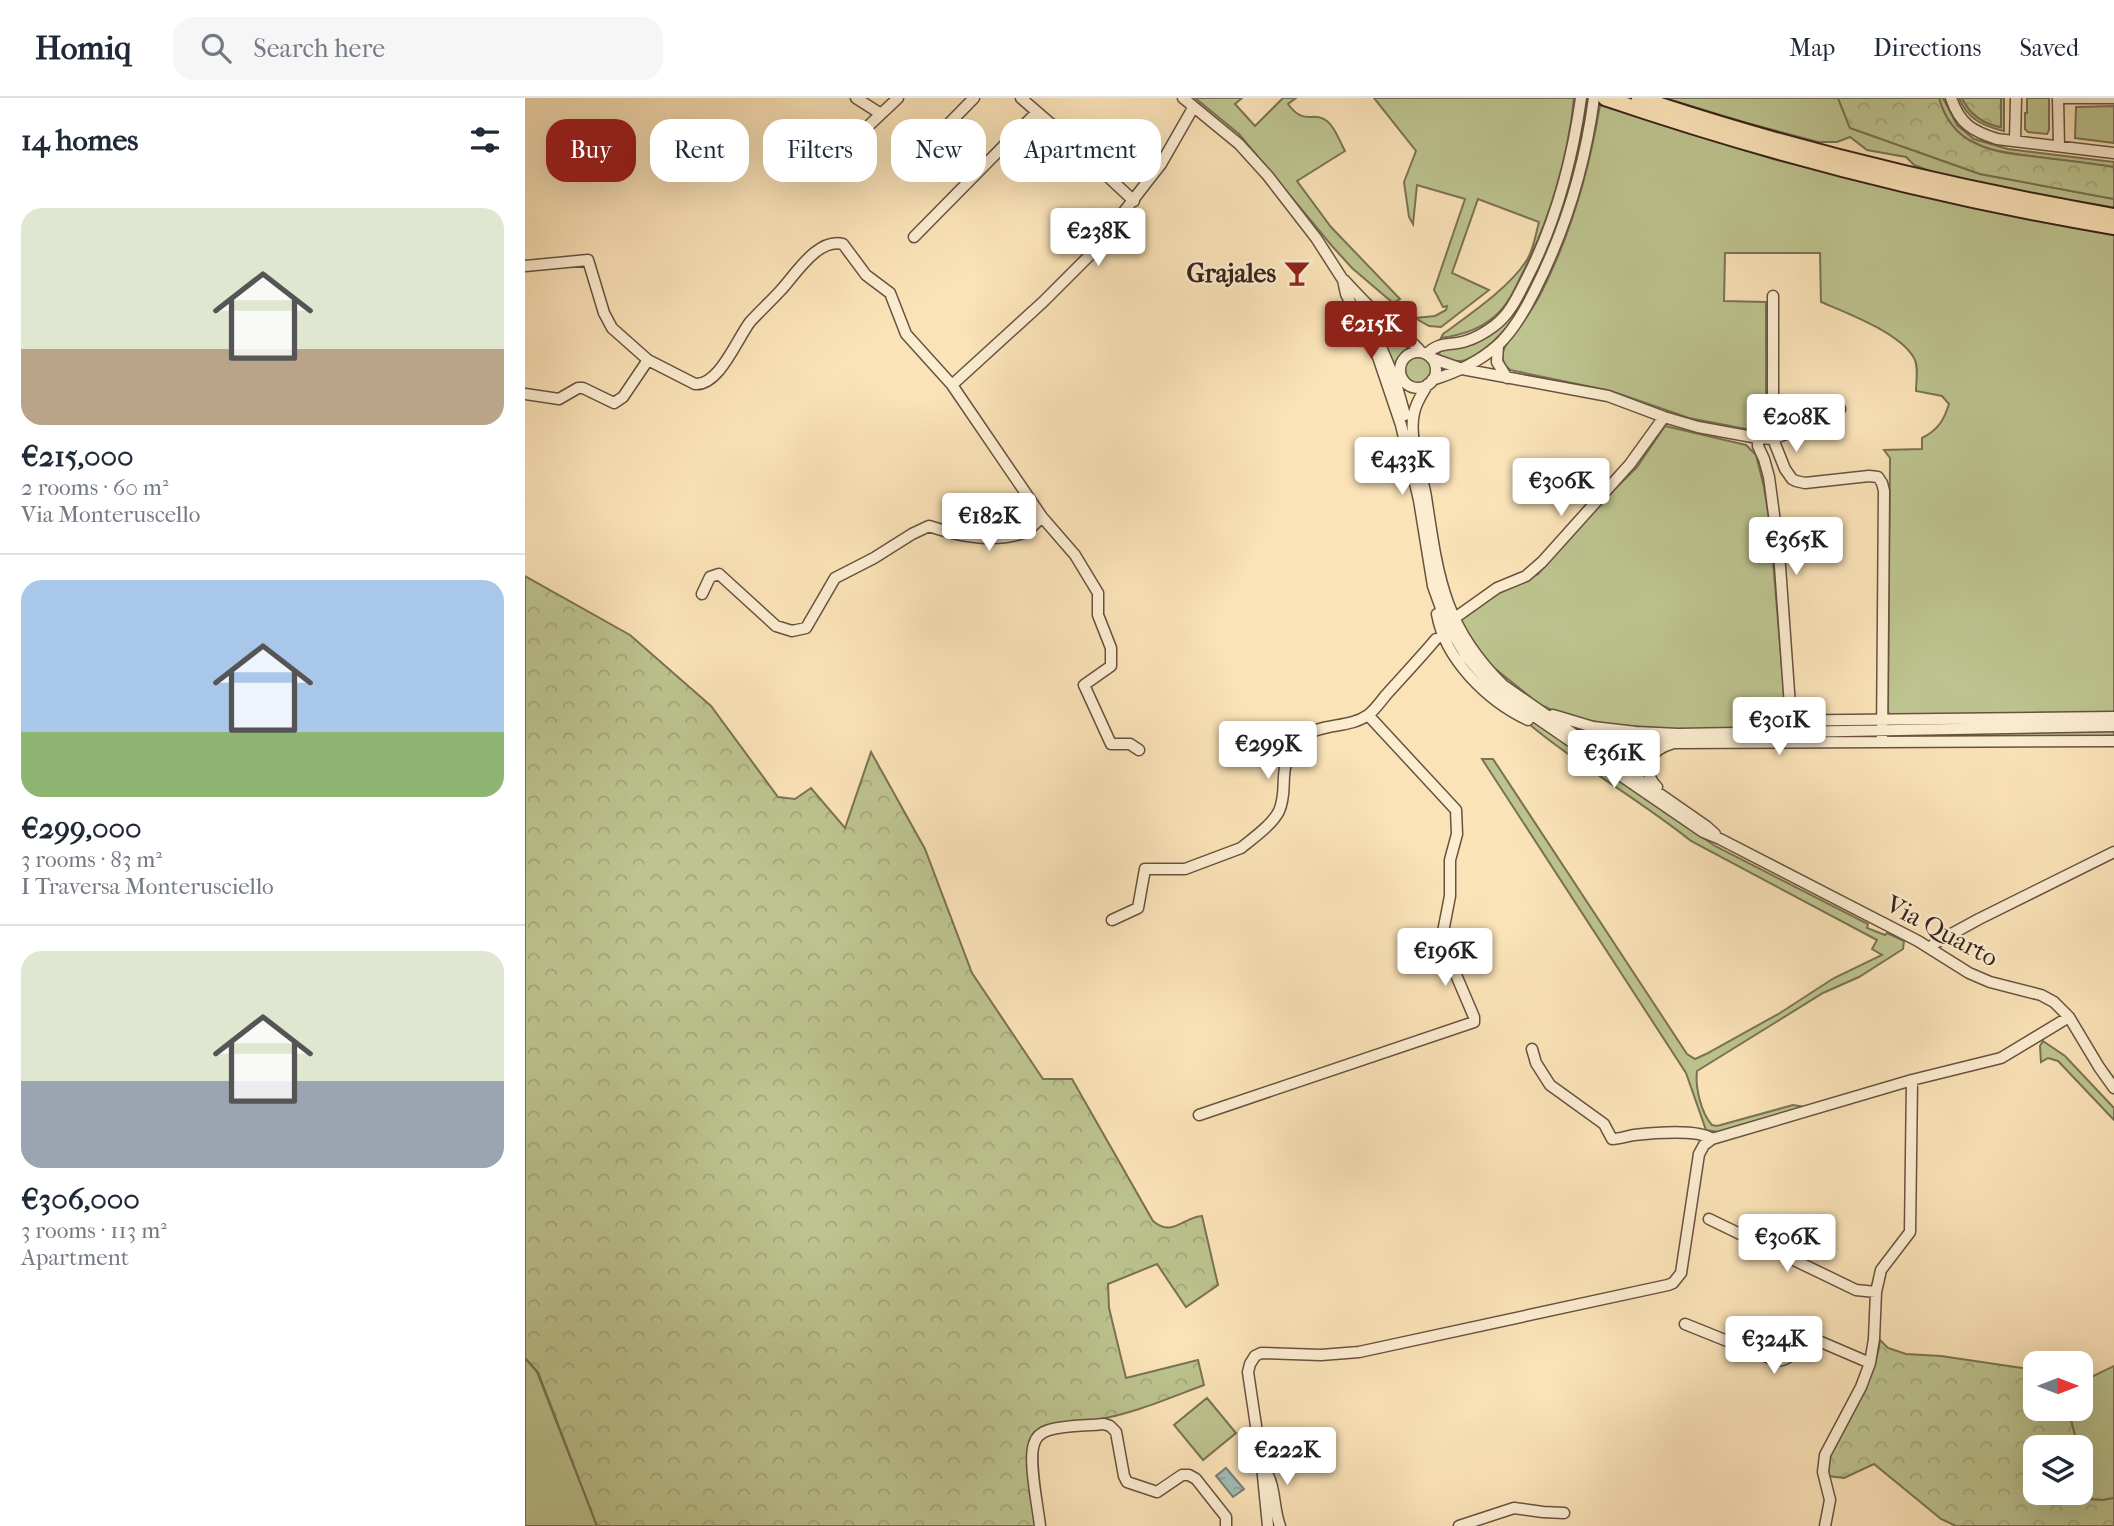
<!DOCTYPE html>
<html lang="en">
<head>
<meta charset="utf-8">
<style>
	body { margin:0; font-family:"IM FELL French Canon",serif; background:#f6f6f7; color:#1f2937; height:100vh; display:flex; flex-direction:column; font-size:26px; white-space:nowrap }
	* { box-sizing:border-box; margin:0 }
	p { font-size:23px; color:#747a83 }
	.icon { flex:none; width:38px; height:38px; fill:none; stroke:currentColor; stroke-width:2; stroke-linecap:round; stroke-linejoin:round }
	.map { position:relative; flex:1; overflow:hidden }
	.side { display:flex; flex-direction:column; background:#fff; width:525px }
	.side>* { flex:none }
	.top-card { position:absolute; left:21px; top:21px; width:665px; height:63px; display:flex; gap:14px }
	.needle { width:46px; rotate:90deg }
	.fabs { position:absolute; left:1498px; top:1253px; display:grid; gap:14px }
	.fabs a { display:grid; place-items:center; width:70px; height:70px; border-radius:14px; background:#fff; box-shadow:0 7px 28px #0002; font-size:35px }
	.price { position:absolute; translate:-50% -60px; padding:0 16px; border-radius:7px; background:#fff; color:#222; font-size:23px; line-height:46px; filter:drop-shadow(0 2px 4px #0008) }
	.price::after { content:''; position:absolute; left:50%; top:42px; width:21px; height:16px; margin-left:-10px; background:inherit; clip-path:polygon(0 0,100% 0,50% 100%) }
	.price.on { background:#8f2418; color:#fff }
	ul { padding:0; list-style:none }
	li { display:grid; align-content:center; gap:14px; height:371px; padding:0 21px }
	li+li { border-top:2px solid #e0e1e3 }
	li span { display:grid; place-items:center; height:217px; border-radius:21px; color:#555 }
	li>.icon { margin-inline-start:auto }
	span .icon { width:126px; height:126px; fill:#fffc; stroke-width:1 }
	li b { font-size:30px }
	h2 { display:flex; justify-content:space-between; align-items:center; height:84px; padding:0 21px; font-size:30px }
	.chip { padding:0 24px; border-radius:21px; background:#fff; box-shadow:0 7px 28px #0002; font-size:24px; line-height:63px }
	.chip.on { background:#8f2418; color:#fff }
	header { display:flex; align-items:center; gap:42px; box-sizing:border-box; height:98px; padding:0 35px; background:#fff; border-bottom:2px solid #e0e1e3 }
	header strong { font-size:33px }
	nav { display:flex; gap:38px; margin-inline-start:auto; font-size:24px }
	.search { width:490px; height:63px; background:#f6f6f7; display:flex; align-items:center; gap:18px; box-sizing:border-box; padding:0 24px; border-radius:21px; color:#747a83; font-size:26px }
	main { display:flex; flex:1; min-height:0 }
	.map>svg:first-child { display:block }
</style>
</head>
<body>
<header>
<strong>Homiq</strong>
<div class="search"><svg class="icon" aria-label="search" viewBox="0 0 24 24"><circle cx="10" cy="10" r="6"/><path d="M15 15l6 6"/></svg>Search here</div>
<nav><a>Map</a><a>Directions</a><a>Saved</a></nav>
</header>
<main>
<section class="side">
<h2>14 homes<svg class="icon" aria-label="filters" viewBox="0 0 24 24"><path d="M4 7h16M4 17h16"/><circle cx="9" cy="7" r="2"/><circle cx="15" cy="17" r="2"/></svg></h2>
<ul>
<li><span style="background:linear-gradient(#dfe7d0 65%,#b9a48a 0)"><svg class="icon" aria-label="home" viewBox="0 0 24 24"><path d="M3 11l9-7 9 7M6 9v11h12V9"/></svg></span><div><b>€215,000</b><p>2 rooms · 60 m²</p><p>Via Monteruscello</p></div></li>
<li><span style="background:linear-gradient(#a9c7e8 70%,#8fb573 0)"><svg class="icon" aria-label="home" viewBox="0 0 24 24"><path d="M3 11l9-7 9 7M6 9v11h12V9"/></svg></span><div><b>€299,000</b><p>3 rooms · 83 m²</p><p>I Traversa Monterusciello</p></div></li>
<li><span style="background:linear-gradient(#dfe7d0 60%,#9aa5b1 0)"><svg class="icon" aria-label="home" viewBox="0 0 24 24"><path d="M3 11l9-7 9 7M6 9v11h12V9"/></svg></span><div><b>€306,000</b><p>3 rooms · 113 m²</p><p>Apartment</p></div></li>
</ul>
</section>
<div class="map">
<svg width="1589" height="1428" viewBox="0 0 1589 1428">
	<defs>
		<pattern id="forest-crowns" width="20" height="18" patternUnits="userSpaceOnUse" patternTransform="scale(1.75)"><rect width="20" height="18" fill="#bdc48f"/><path d="M2 6a3 3 0 1 1 6 0M12 15a3 3 0 1 1 6 0" fill="none" stroke="#a3a87b"/></pattern>
		<pattern id="water-ripples" width="26" height="14" patternUnits="userSpaceOnUse" patternTransform="scale(1.75)"><rect width="26" height="14" fill="#a1bdb7"/><path d="M2 4q2-2 4 0t4 0M15 11q2-2 4 0t4 0" fill="none" stroke="#8ba29d"/></pattern>
	</defs>
	<rect width="100%" height="100%" fill="#fbe3b8"/>
	<filter id="stains"><feTurbulence type="fractalNoise" baseFrequency=".00286" numOctaves="4"/><feColorMatrix values="0 0 0 0 .2 0 0 0 0 .09 0 0 0 0 .02 0 0 0 .5 -.17"/></filter>
	<radialGradient id="worn" r=".72"><stop offset=".6" stop-color="#630" stop-opacity="0"/><stop offset="1" stop-color="#630" stop-opacity=".3"/></radialGradient>
	<path fill="#bdc48f" stroke="#7a7254" stroke-width="2" d="M670,0H717L710,6L730,28L758,0H771L763,6C780,29 788,12 802,23C810,29 815,44 820,53L772,83L806,129L875,201L868,205L827,170L807,148L714,36Z
		M849,0H1049C1043,61 1024,124 996,178C989,193 982,208 970,218C954,232 936,237 916,240L918,236C944,217 987,188 1003,160C1009,149 1011,135 1014,124L953,101L927,175L964,192L916,229L904,228L890,220L910,218L921,212L922,208L918,209L909,192L940,101L892,87L888,126L884,119L879,84L891,53Z
		M1139,0H1313L1325,30L1455,76L1589,101V112L1421,79L1389,67L1381,59L1342,52L1325,39L1312,44H1293L1222,25Z
		M1414,0H1418L1432,27L1449,41L1483,51L1589,64V69C1558,65 1528,61 1497,57C1481,54 1464,53 1450,45C1431,37 1419,19 1414,0Z
		M1434,0H1437C1445,17 1458,26 1476,29V0H1479V33C1458,28 1442,21 1434,0Z
		M1502,0H1524V32L1522,36L1503,34L1500,31V15H1502Z
		M1060,6L1063,8C1054,79 1018,207 959,251C952,256 943,263 935,263C928,264 921,260 914,257L915,252L935,248L986,217L1046,75Z
		M1075,7L1248,61L1410,101L1589,135V614L1367,617L1363,615L1365,360L1359,352L1397,351V340C1413,332 1419,322 1424,306L1417,298L1391,293C1391,283 1394,268 1389,260C1375,235 1322,215 1296,204L1295,155H1200L1199,203L1241,204V331H1221L1164,320L1086,293L985,272C979,267 976,262 978,254C980,244 990,236 996,227C1003,217 1010,207 1016,195C1046,136 1064,73 1075,7Z
		M1589,8V45L1550,40L1551,9Z
		M845,215L883,250L875,258L869,270Z
		M879 272a14 14 0 1 1 28 0a14 14 0 1 1-28 0Z
		M1140,328L1221,347L1231,357L1239,389L1245,427L1260,608L1259,614L1255,618L1228,619L1208,631L1155,632L1093,627L1053,621L1033,615L1014,606L963,565L933,523L974,493L996,485L1013,476L1060,421L1112,369Z
		M1006,620L1024,634L1190,748L1343,826L1342,830L1360,837L1362,835L1379,843L1378,851L1334,879L1298,895L1172,973C1170,989 1176,1015 1187,1027L1192,1028L1268,1007L1280,1009L1193,1034L1181,1032L1161,975L957,661H968L1162,956L1170,961L1181,956L1255,915L1309,880L1357,857L1347,851L1352,842L1166,743C1114,701 1055,669 1004,626Z
		M1589,633V638L1407,640L1374,636Z
		M1065,643L1131,648L1120,677L1116,679Z
		M1518,943L1540,958L1589,1010V1022L1533,963L1523,960L1516,964L1515,948Z
		M0,1260L12,1274L72,1428H0Z
		M1589,1268V1400L1578,1402L1561,1401L1556,1393V1349H1553L1543,1311H1556V1284Z
		M682,1300L711,1335L678,1362L649,1327Z"/>
	<path fill="url(#forest-crowns)" stroke="#7a7254" stroke-width="2" d="M1313,0H1414C1419,19 1431,37 1450,45C1469,55 1492,56 1513,59C1539,62 1564,65 1589,69V101L1455,76L1325,30Z
		M1437,0H1476V29C1458,26 1445,17 1437,0Z
		M0,478L105,537L186,608L253,699L270,701L286,690L320,730L346,654L400,751L447,875L518,981H547L628,1123C648,1140 658,1119 677,1118L693,1187L661,1209L632,1166L583,1186L584,1210L601,1280L673,1262L679,1287C644,1300 608,1316 570,1322C554,1324 518,1322 509,1337C499,1351 508,1408 510,1428H72L13,1274L0,1260Z
		M1355,1242L1363,1250L1381,1256L1416,1258L1510,1272V1311H1543L1553,1349H1510V1395H1556V1393L1561,1401L1578,1402L1589,1400V1428H1431L1416,1421L1349,1366L1319,1380L1303,1378C1302,1332 1350,1292 1355,1242Z"/>
	<path fill="url(#water-ripples)" stroke="#777f78" stroke-width="2" d="M701,1370L719,1391L708,1399L691,1378Z"/>
	<g fill="none" stroke-linecap="round" stroke-linejoin="round">
		<defs>
			<path id="minor" d="M331,0L356,16L373,0
				M496,0L533,32L609,103
				M658,0L714,46L743,78L791,140L818,182L821,196L853,259L876,327L894,402L908,488L921,524L941,558L952,571L969,589L987,603L1178,734L1195,741L1393,843L1444,875L1465,884L1516,897L1529,904L1544,919L1574,969L1589,990
				M1426,0C1435,26 1447,33 1472,41L1589,55
				M1533,0H1589
				M1533,0L1534,48
				M1490,43L1491,0
				M397,53L449,0
				M299,70L356,16
				M389,139L512,14
				M0,168L63,162L79,215L87,230L123,262L170,286C194,288 212,241 225,224C235,213 246,203 256,192C270,177 293,139 318,146L341,177L365,195L381,236L427,287L517,419
				M819,182C834,198 849,215 867,229C877,238 888,243 896,254
				M1248,198V341L1294,323L1315,311
				M836,202L870,282L880,317
				M973,247L972,264L982,280
				M875 272a18 18 0 1 1 36 0a18 18 0 1 1-36 0Z
				M902,256C914,243 926,248 941,243C951,240 961,234 969,228C984,217 992,200 1000,184C1030,127 1047,64 1056,0
				M906,260L937,271L1083,298L1139,319L1173,329L1233,340L1248,341L1260,371L1267,381L1271,383L1280,385L1344,378L1353,379L1357,385L1359,393L1357,643
				M907,282C930,275 955,263 973,247C988,233 1000,212 1009,194C1040,133 1060,68 1069,0
				M903,286C897,296 891,304 889,315C883,340 897,374 901,399C913,478 918,528 978,587L1181,728L1190,736
				M427,287L518,204L566,156L636,66L668,10
				M0,296L34,301L53,290H58L89,305L98,299L123,262
				M1233,340V348L1239,361L1244,379L1254,454L1266,622
				M177,496L185,479L194,476L251,528L267,533L281,530L310,480L349,460L387,436L404,428C433,438 465,445 495,436C503,434 511,425 517,419L550,457L573,495V517L586,550V568L559,587L586,646H605L614,652
				M912,516C920,562 963,603 1003,622
				M934,517L972,490L1001,478L1017,464L1105,366L1139,319
				M1028,617L1068,629L1111,634L1153,636L1589,628
				M1216,634L1233,623L1589,619
				M1065,639L1150,645L1589,643
				M1132,689C1115,672 1124,652 1146,646
				M587,822L613,810L620,771H660L716,750C728,740 747,727 754,713C765,688 749,670 775,643C793,623 822,632 843,617C850,612 856,603 861,597C878,578 895,560 911,541
				M1405,850L1410,845L1454,821L1589,754
				M1007,951L1011,965L1025,987L1079,1026L1087,1041C1095,1041 1102,1038 1109,1037C1127,1035 1174,1031 1187,1041
				M674,1017L949,924V919L920,851L918,834L925,798V762L932,736L931,712L843,617
				M1184,1121L1331,1192L1351,1194
				M1160,1226L1252,1263C1267,1262 1275,1246 1289,1241L1345,1265
				M740,1372C751,1388 748,1410 755,1428
				M515,1428C513,1409 503,1362 509,1346C511,1339 517,1334 524,1332C541,1327 561,1328 579,1326L585,1328L591,1334L599,1378L602,1384L632,1394L657,1377H664L671,1381L701,1419V1428
				M743,1428L737,1368L723,1274L725,1266L730,1258L736,1255L796,1257L834,1254L1143,1187L1148,1185L1156,1175L1174,1056L1179,1047L1187,1041L1387,982L1476,960L1544,919
				M934,1428L989,1410L1018,1414L1039,1415
				M1300,1428L1305,1402L1298,1374L1300,1357L1336,1289L1345,1265L1349,1241L1351,1194L1356,1172L1385,1134L1387,982"/>
			<path id="highway" d="M1080,0C1245,56 1416,100 1589,129
				M1114,0C1269,52 1429,90 1589,118"/>
		</defs>
		<use href="#minor" stroke="#685241" stroke-width="13"/>
		<use href="#highway" stroke="#372119" stroke-width="18"/>
		<use href="#minor" stroke="#fcedd1" stroke-width="10"/>
		<use href="#highway" stroke="#fbe3b8" stroke-width="14"/>
	</g>
	<defs>
		<symbol id="bar-bare" viewBox="-9 -9 18 18"><path d="M-6-5H6L.8 .8V4.5H3.5V6h-7V4.5H-.8V.8Z" fill="#8f2418" stroke="#fcedd1" stroke-width="2.5" paint-order="stroke"/></symbol>
	</defs>
	<g fill-rule="evenodd">
		<use href="#bar-bare" x="753" y="156" width="38" height="38"/>
	</g>
	<g text-anchor="middle" dominant-baseline="central" stroke-width="5" stroke-linejoin="round" paint-order="stroke">
		<g font-size="26" font-weight="bold" fill="#372119" stroke="#fcedd1" text-anchor="end">
			<text x="751" y="175">Grajales</text>
		</g>
		<g font-size="26" fill="#372119" stroke="#fcedd1">
			<text transform="translate(1417 833) rotate(28)">Via Quarto</text>
		</g>
	</g>
	<rect width="100%" height="100%" filter="url(#stains)"/>
	<rect width="100%" height="100%" fill="url(#worn)"/>
</svg>
<div class="fabs">
<a><svg class="needle" viewBox="-14 -14 28 28"><path d="M0-13l5 13h-10z" fill="#e53935"/><path d="M0 13l5-13h-10z" fill="#747a83"/></svg></a>
<a><svg class="icon" aria-label="layers" viewBox="0 0 24 24"><path d="M12 4l9 5-9 5-9-5zM3 14l9 5 9-5"/></svg></a>
</div>
<b class="price" style="left:573px;top:170px">€238K</b>
<b class="price on" style="left:846px;top:263px">€215K</b>
<b class="price" style="left:1271px;top:356px">€208K</b>
<b class="price" style="left:877px;top:399px">€433K</b>
<b class="price" style="left:1036px;top:420px">€306K</b>
<b class="price" style="left:464px;top:455px">€182K</b>
<b class="price" style="left:1271px;top:479px">€365K</b>
<b class="price" style="left:1254px;top:659px">€301K</b>
<b class="price" style="left:743px;top:683px">€299K</b>
<b class="price" style="left:1089px;top:692px">€361K</b>
<b class="price" style="left:920px;top:890px">€196K</b>
<b class="price" style="left:1262px;top:1176px">€306K</b>
<b class="price" style="left:1249px;top:1278px">€324K</b>
<b class="price" style="left:762px;top:1389px">€222K</b>
<div class="top-card">
<a class="chip on">Buy</a>
<a class="chip">Rent</a>
<a class="chip">Filters</a>
<a class="chip">New</a>
<a class="chip">Apartment</a>
</div>
</div>
</main>
</body>
</html>
